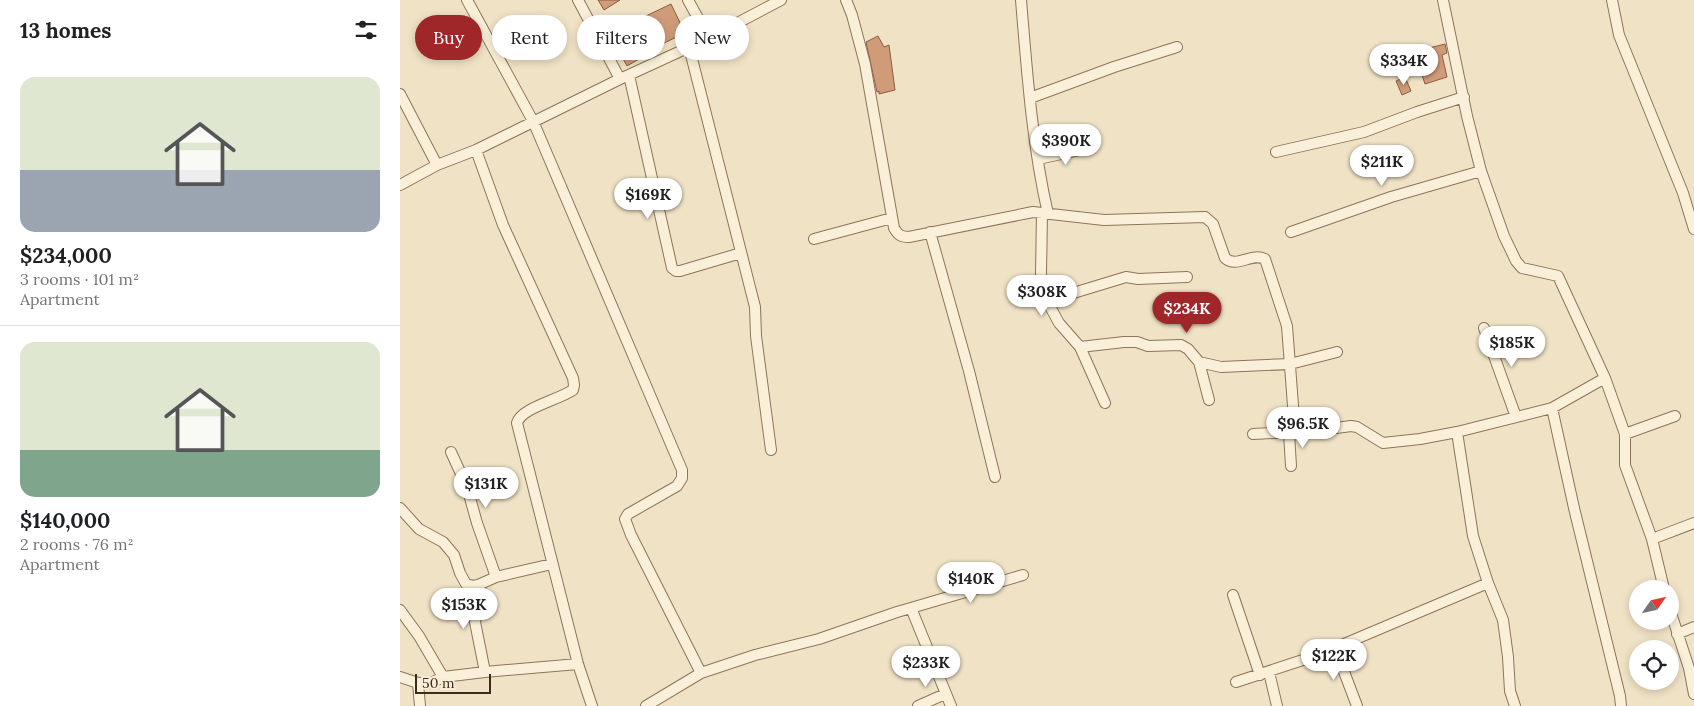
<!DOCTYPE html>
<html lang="en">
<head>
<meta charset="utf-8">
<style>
	body { margin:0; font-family:Lora,serif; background:#f6f6f6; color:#202124; height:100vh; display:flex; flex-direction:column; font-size:19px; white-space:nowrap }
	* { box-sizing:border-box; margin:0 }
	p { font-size:16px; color:#757577 }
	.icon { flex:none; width:28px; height:28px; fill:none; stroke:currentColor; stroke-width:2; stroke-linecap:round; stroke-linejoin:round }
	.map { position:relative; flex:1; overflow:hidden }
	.side { display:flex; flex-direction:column; background:#fff; width:400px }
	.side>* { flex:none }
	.banner { position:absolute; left:15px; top:15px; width:475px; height:45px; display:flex; gap:10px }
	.needle { width:32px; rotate:56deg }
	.tools { position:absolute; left:1229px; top:580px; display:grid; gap:10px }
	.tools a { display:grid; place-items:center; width:50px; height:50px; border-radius:50%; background:#fff; box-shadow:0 2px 8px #0003; font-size:25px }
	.scale { position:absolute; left:15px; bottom:12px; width:76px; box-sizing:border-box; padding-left:5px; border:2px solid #3c2c1e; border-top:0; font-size:14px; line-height:18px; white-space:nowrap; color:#3c2c1e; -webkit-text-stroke:4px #f7edd5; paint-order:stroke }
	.price { position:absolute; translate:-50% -42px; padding:0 11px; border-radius:18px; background:#fff; color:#222; font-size:16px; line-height:32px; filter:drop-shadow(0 1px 2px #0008) }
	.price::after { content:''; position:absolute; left:50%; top:30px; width:15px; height:11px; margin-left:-8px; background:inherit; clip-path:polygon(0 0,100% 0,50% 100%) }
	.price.current { background:#9f272a; color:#fff }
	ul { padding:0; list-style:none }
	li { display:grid; align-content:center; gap:10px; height:265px; padding:0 20px }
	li+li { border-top:1px solid #e0e0e0 }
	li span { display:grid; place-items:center; height:155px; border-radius:15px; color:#555 }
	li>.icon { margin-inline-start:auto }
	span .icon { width:90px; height:90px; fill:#fffc; stroke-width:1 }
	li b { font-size:21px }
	h2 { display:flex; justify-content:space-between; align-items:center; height:60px; padding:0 20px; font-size:21px }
	.chip { padding:0 18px; border-radius:22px; background:#fff; box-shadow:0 2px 8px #0003; font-size:18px; line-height:45px }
	.chip.current { background:#9f272a; color:#fff }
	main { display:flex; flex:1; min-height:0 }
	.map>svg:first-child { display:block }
</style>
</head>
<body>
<main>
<section class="side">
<h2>13 homes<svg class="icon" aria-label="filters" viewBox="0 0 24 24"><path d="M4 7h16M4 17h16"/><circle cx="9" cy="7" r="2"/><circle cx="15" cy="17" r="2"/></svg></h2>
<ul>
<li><span style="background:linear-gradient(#dfe7d0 60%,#9aa5b1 0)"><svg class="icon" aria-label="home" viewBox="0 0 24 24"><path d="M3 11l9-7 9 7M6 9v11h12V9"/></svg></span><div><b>$234,000</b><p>3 rooms · 101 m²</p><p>Apartment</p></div></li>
<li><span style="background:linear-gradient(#dfe7d0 70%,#7fa58c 0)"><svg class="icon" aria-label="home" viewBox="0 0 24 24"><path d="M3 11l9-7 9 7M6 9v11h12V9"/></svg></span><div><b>$140,000</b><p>2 rooms · 76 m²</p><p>Apartment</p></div></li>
</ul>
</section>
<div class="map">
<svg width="1294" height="706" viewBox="0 0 1294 706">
	<rect width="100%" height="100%" fill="#f0e2c5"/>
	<path fill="#d09b79" stroke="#8d5c3e" d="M198,0H220L204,10Z
		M271,4L285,33L260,45L246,16Z
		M230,26L246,55L227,66L211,37Z
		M478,36L484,47L489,45L495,90L479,94V91L477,92L466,42Z
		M1045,44L1047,53L1042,55L1047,77L1025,84L1019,66L1010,69L1003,48L1015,45L1016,49H1021V50Z
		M1005,77L1011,91L1002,95L996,81Z"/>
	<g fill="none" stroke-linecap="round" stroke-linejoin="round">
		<defs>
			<path id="street" d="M67,0L133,121L282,470V478L277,486L228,514L225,519L231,535L301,673
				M178,0L220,79
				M288,0L309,38
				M446,0L452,15L465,64L494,228C498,235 501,237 509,237L633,212L704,220L805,217L813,224L825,258C837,269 851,252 865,259L887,326L895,432L900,433L951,426L957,427L983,443L1020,439L1057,432L1152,408L1205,378
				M621,0C627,72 632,144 648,214
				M1043,0L1067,116L1081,171L1104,236L1116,261L1122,268L1158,276L1205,378L1225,434V465L1252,539L1264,589
				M1212,0L1219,35L1283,193L1294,229
				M289,47L355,307L356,336L371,450
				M229,75L272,268L276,271H280L341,253
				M0,94L37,165
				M630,98L714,67L777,47
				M76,150L103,225L173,378L174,385L173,390C158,400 121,408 117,423L178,664L192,706
				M876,152L964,132L1017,112L1064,97
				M638,159L689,148
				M0,185L37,165L76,150L220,79L309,38L381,0
				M642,213L641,274L647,301L659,323L680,347L705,403
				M530,232L569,371L595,477
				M891,232L991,197L1081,171
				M414,239L492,218
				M647,301L726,277L738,279L787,277
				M1084,328L1116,417
				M680,347L724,342H737L748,346L781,345L788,349L799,362L821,367L890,364L937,352
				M799,362L809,400
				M1152,408L1174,508L1220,696L1221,706
				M1057,432L1073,536L1088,583L1103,620L1108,657L1110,691L1115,706
				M889,433L891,466
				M853,434L895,432
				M1225,434L1275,416
				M51,452L67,487L77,523L96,577
				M0,508L19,529L43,542L54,555L60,573L66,584L73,586L78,585L96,577L152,564
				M1252,539L1294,523
				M78,585C86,603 89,601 76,616L75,622L85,672
				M833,595L860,675
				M511,608L623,575
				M0,610L19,636L43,677
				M1270,610L1289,668L1294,694
				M1277,634L1294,627
				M935,648L957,706
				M869,672L877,706
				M0,677L18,683L33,682L43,677L85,672L178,664
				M836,682L918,655L1088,583
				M18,683L20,706
				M246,706L301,673L355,655L419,639L497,612L511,608L551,706
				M518,706L545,694"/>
		</defs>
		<use href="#street" stroke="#8d745a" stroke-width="12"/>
		<use href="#street" stroke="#faf0d9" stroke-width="10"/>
	</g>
</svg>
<div class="tools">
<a><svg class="needle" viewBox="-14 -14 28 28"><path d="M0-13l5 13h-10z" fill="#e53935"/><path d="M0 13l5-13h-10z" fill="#757577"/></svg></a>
<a><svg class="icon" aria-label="locate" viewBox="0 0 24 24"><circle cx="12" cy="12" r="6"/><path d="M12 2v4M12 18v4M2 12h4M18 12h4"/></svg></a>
</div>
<div class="scale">50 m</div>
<b class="price" style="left:1004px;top:86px">$334K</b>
<b class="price" style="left:666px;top:166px">$390K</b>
<b class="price" style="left:982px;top:187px">$211K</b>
<b class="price" style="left:248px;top:220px">$169K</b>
<b class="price" style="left:642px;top:317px">$308K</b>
<b class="price current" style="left:787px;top:334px">$234K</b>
<b class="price" style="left:1112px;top:368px">$185K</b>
<b class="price" style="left:903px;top:449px">$96.5K</b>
<b class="price" style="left:86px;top:509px">$131K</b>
<b class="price" style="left:571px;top:604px">$140K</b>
<b class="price" style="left:64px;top:630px">$153K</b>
<b class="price" style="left:934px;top:681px">$122K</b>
<b class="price" style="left:526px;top:688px">$233K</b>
<div class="banner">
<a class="chip current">Buy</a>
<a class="chip">Rent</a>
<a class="chip">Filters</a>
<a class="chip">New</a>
</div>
</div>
</main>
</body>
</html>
